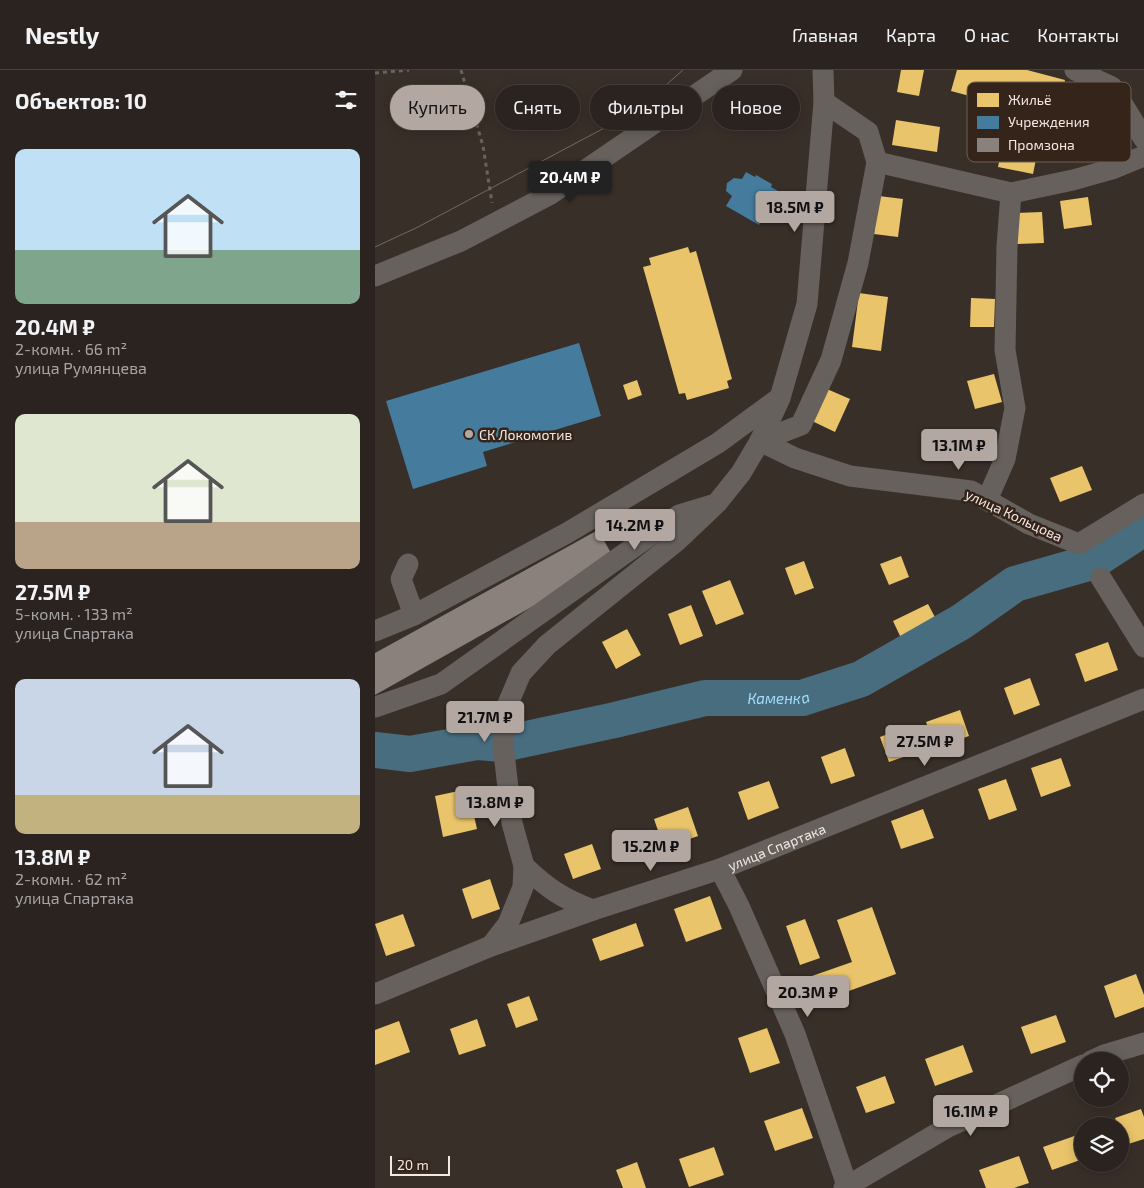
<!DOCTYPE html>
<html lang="ru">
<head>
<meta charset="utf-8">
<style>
	body { margin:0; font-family:"Exo 2",sans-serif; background:#372f2c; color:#f1f3f6; height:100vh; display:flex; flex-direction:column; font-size:19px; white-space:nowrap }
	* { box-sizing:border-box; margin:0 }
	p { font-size:16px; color:#a6a4a4 }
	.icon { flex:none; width:28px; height:28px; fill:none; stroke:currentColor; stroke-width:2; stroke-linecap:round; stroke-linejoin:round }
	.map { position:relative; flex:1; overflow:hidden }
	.details { display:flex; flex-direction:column; background:#2b231f; width:375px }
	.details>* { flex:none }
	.banner { position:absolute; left:15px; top:15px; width:475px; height:45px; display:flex; gap:10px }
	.buttons { position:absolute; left:699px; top:982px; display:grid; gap:10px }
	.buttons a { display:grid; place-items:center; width:55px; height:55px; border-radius:50%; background:#2b231f; box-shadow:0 2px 12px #0003,0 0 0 1px #47403d; font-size:25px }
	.scale { position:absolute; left:15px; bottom:12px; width:60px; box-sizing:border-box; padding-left:5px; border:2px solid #f4e8e2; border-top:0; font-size:14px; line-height:18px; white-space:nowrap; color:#f4e8e2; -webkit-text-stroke:4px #34241a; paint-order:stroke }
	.price { position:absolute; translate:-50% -42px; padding:0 11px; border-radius:5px; background:#b3a7a1; color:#111; font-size:16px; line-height:32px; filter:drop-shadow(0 1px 2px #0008) }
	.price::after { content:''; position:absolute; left:50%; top:30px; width:15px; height:11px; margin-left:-8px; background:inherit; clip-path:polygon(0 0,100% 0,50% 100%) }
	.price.active { background:#222; color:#fff }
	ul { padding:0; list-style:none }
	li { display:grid; align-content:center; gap:10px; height:265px; padding:0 15px }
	li span { display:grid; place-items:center; height:155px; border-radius:10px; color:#555 }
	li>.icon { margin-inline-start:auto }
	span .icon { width:90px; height:90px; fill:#fffc; stroke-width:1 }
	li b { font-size:21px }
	h2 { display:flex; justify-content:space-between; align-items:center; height:60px; padding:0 15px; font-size:21px }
	.chip { padding:0 18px; border-radius:22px; background:#2b231f; box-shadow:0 2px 12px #0003,0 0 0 1px #47403d; font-size:18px; line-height:45px }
	.chip.active { background:#b3a7a1; color:#111 }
	header { display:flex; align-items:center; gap:30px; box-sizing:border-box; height:70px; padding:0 25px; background:#2b231f; border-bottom:1px solid #47403d }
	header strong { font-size:24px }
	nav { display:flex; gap:28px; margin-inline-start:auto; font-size:18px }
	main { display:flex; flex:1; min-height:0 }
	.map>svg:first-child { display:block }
</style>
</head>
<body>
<header>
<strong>Nestly</strong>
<nav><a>Главная</a><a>Карта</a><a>О нас</a><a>Контакты</a></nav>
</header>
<main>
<section class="details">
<h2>Объектов: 10<svg class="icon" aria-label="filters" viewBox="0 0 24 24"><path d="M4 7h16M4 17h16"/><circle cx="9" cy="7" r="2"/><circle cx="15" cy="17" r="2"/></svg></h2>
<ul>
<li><span style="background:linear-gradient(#bfe0f5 65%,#7fa58c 0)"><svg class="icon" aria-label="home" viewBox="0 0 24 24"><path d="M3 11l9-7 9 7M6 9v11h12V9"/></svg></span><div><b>20.4M ₽</b><p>2-комн. · 66 m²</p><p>улица Румянцева</p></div></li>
<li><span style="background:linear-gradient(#dfe7d0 70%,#b9a48a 0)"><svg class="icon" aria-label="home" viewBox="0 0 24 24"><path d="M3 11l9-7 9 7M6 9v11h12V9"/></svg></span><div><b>27.5M ₽</b><p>5-комн. · 133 m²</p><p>улица Спартака</p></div></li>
<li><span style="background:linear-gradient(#c9d6e8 75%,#c2b280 0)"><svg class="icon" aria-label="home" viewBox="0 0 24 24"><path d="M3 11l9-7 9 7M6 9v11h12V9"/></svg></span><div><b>13.8M ₽</b><p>2-комн. · 62 m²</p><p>улица Спартака</p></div></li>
</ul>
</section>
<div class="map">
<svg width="769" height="1118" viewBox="0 0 769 1118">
	<rect width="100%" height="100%" fill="#392f29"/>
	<path fill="#e9c46a" d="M526,0H549L544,26L522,22Z
		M582,0H652L690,10L680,49L576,21Z
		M521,50L565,57L562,82L517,75Z
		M628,72L663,79L658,104L623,97Z
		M504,126L528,129L523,167L499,164Z
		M713,127L717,155L689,159L685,131Z
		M667,142L669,173L642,174L641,143Z
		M313,177L315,183L321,181L357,309L352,311L354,318L312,330L310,323L304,324L268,197L276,195L274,188Z
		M484,223L513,227L506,281L477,277Z
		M596,228L620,229L619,257H595Z
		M619,304L627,332L600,339L592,311Z
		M262,310L267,325L253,330L248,315Z
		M452,319L475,329L460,362L437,351Z
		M707,396L717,420L685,432L675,408Z
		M526,486L534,507L514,515L505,494Z
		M429,491L439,518L420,525L410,498Z
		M355,510L369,544L341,555L327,521Z
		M553,534L562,551L526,568L518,551Z
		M316,535L328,566L305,575L293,544Z
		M252,559L266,585L241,599L227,572Z
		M733,572L743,600L710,612L700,584Z
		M655,608L665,635L639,645L629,618Z
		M585,640L594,666L560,678L551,652Z
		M531,657L540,683L514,692L505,667Z
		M470,678L480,706L456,714L446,687Z
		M686,688L696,716L666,727L656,698Z
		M631,709L642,740L614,750L603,719Z
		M394,711L404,738L373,750L363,722Z
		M93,719L102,759L68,767L60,726Z
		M313,737L323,766L289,778L279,749Z
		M548,739L559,768L526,779L516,751Z
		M217,774L226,799L198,809L189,784Z
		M115,809L125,839L97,849L87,819Z
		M335,826L347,859L311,872L299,839Z
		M497,837L521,904L446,931L437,906L477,892L462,850Z
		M28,844L40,876L11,886L0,854Z
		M430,849L445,888L425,895L411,856Z
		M261,853L269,876L225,891L217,869Z
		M761,904L769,925V937L740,948L729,916Z
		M154,926L163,950L141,958L132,934Z
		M681,945L691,972L656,984L646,957Z
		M102,949L111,976L84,985L75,959Z
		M24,951L35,982L0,995V960Z
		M392,958L405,993L375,1003L363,968Z
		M588,975L598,1002L560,1016L550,989Z
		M510,1006L520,1033L491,1043L481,1017Z
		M427,1038L438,1068L400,1081L389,1051Z
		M766,1039L769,1047V1069L750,1075L745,1061V1056H743L740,1048Z
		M708,1063V1089L677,1100L668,1077Z
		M339,1077L349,1105L314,1117L304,1089Z
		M644,1086L654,1113L639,1118H611L604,1100Z
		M262,1092L271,1118H248L241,1100Z"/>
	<path fill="#457b9d" d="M371,102L380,107L381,105L397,114L396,117L403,121L397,132L408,138L401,151L389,145L384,155L351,136L357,126L351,121L352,113L359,108L367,109Z
		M204,273L226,346L108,382L112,396L38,419L11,331Z"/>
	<path fill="#8a817c" d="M223,460L240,490L0,625V583Z"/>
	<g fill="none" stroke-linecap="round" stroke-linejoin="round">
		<path stroke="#476d7f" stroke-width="36" id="s1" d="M0,680L35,684L102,672L128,674L240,650L330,628H427L486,609L586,552L640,514L717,492L769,458"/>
		<path stroke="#68635e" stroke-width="3" stroke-dasharray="4 4" stroke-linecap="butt" d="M86,0L108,76L117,133
			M0,3L34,0
			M349,30L354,48"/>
		<g stroke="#66615c" stroke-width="21">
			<path d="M700,0L737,17L769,69"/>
			<path d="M502,92L636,123L698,110L737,99L769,86"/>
			<path d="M0,206L86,171L174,125L357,0"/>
			<path d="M385,371L420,388L475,406L596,421L654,454L704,474L769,434"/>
			<path d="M385,371L426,355L456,290L483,193L502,92L493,62L449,32"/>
			<path d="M612,430L630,389L640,338L630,280L632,176L636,123"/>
			<path d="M33,494L26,509L39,545"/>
			<path d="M726,508L769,577"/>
			<path d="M0,561L39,545L192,463L343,373L403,329"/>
			<path d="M0,637L66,614L304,445L337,435"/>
			<path d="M149,796C172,818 188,829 218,840"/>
			<path d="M345,799L364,836L420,964L473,1118"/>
			<path d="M116,876L133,854L148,817L149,796L137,753L128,674L132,636L146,603L172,575L303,470L342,433L366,403L385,371L405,328L432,234L449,32L448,0"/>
			<path id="s2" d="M0,924L116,876L218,840L345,799L769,629"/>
			<path d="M716,991L729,985L769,973"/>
			<path d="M469,1118L573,1057L708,995"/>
		</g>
		<path stroke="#706a64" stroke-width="1" d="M0,177L43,157L233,56L274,30L308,0"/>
	</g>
	<circle fill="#b3a7a1" stroke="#34241a" stroke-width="2" cx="94" cy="364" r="5"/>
	<g text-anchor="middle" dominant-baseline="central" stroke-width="5" stroke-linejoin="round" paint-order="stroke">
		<g font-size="14" fill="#f4e8e2" stroke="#34241a" text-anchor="start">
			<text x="104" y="364">СК Локомотив</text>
		</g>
		<g font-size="14" fill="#f4e8e2" stroke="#34241a">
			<text transform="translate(639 445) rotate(25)">улица Кольцова</text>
			<text stroke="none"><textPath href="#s2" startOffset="428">улица Спартака</textPath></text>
		</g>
		<g font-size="15" font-style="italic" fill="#a4ddf9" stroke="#34241a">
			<text stroke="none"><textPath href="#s1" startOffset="410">Каменка</textPath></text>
		</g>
	</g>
	<rect x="592" y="12" width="164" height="80" rx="8" fill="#34241a" stroke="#6e5f56" stroke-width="1"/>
	<rect x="602" y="23" width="22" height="14" fill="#e9c46a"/>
	<rect x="602" y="46" width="22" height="13" fill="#457b9d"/>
	<rect x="602" y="68" width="22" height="14" fill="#8a817c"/>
	<g font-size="14" fill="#f4e8e2">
		<text x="633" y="35">Жильё</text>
		<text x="633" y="57">Учреждения</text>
		<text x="633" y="80">Промзона</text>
	</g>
</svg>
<div class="buttons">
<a><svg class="icon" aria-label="locate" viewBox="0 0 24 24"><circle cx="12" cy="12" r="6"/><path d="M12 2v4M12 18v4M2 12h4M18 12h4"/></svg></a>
<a><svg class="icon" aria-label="layers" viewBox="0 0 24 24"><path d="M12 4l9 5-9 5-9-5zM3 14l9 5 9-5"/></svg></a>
</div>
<div class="scale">20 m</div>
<b class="price active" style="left:195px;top:133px">20.4M ₽</b>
<b class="price" style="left:420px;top:163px">18.5M ₽</b>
<b class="price" style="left:584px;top:401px">13.1M ₽</b>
<b class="price" style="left:260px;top:481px">14.2M ₽</b>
<b class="price" style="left:110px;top:673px">21.7M ₽</b>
<b class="price" style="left:550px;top:697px">27.5M ₽</b>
<b class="price" style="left:120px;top:758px">13.8M ₽</b>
<b class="price" style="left:276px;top:802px">15.2M ₽</b>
<b class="price" style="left:433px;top:948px">20.3M ₽</b>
<b class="price" style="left:596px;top:1067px">16.1M ₽</b>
<div class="banner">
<a class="chip active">Купить</a>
<a class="chip">Снять</a>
<a class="chip">Фильтры</a>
<a class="chip">Новое</a>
</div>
</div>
</main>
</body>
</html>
